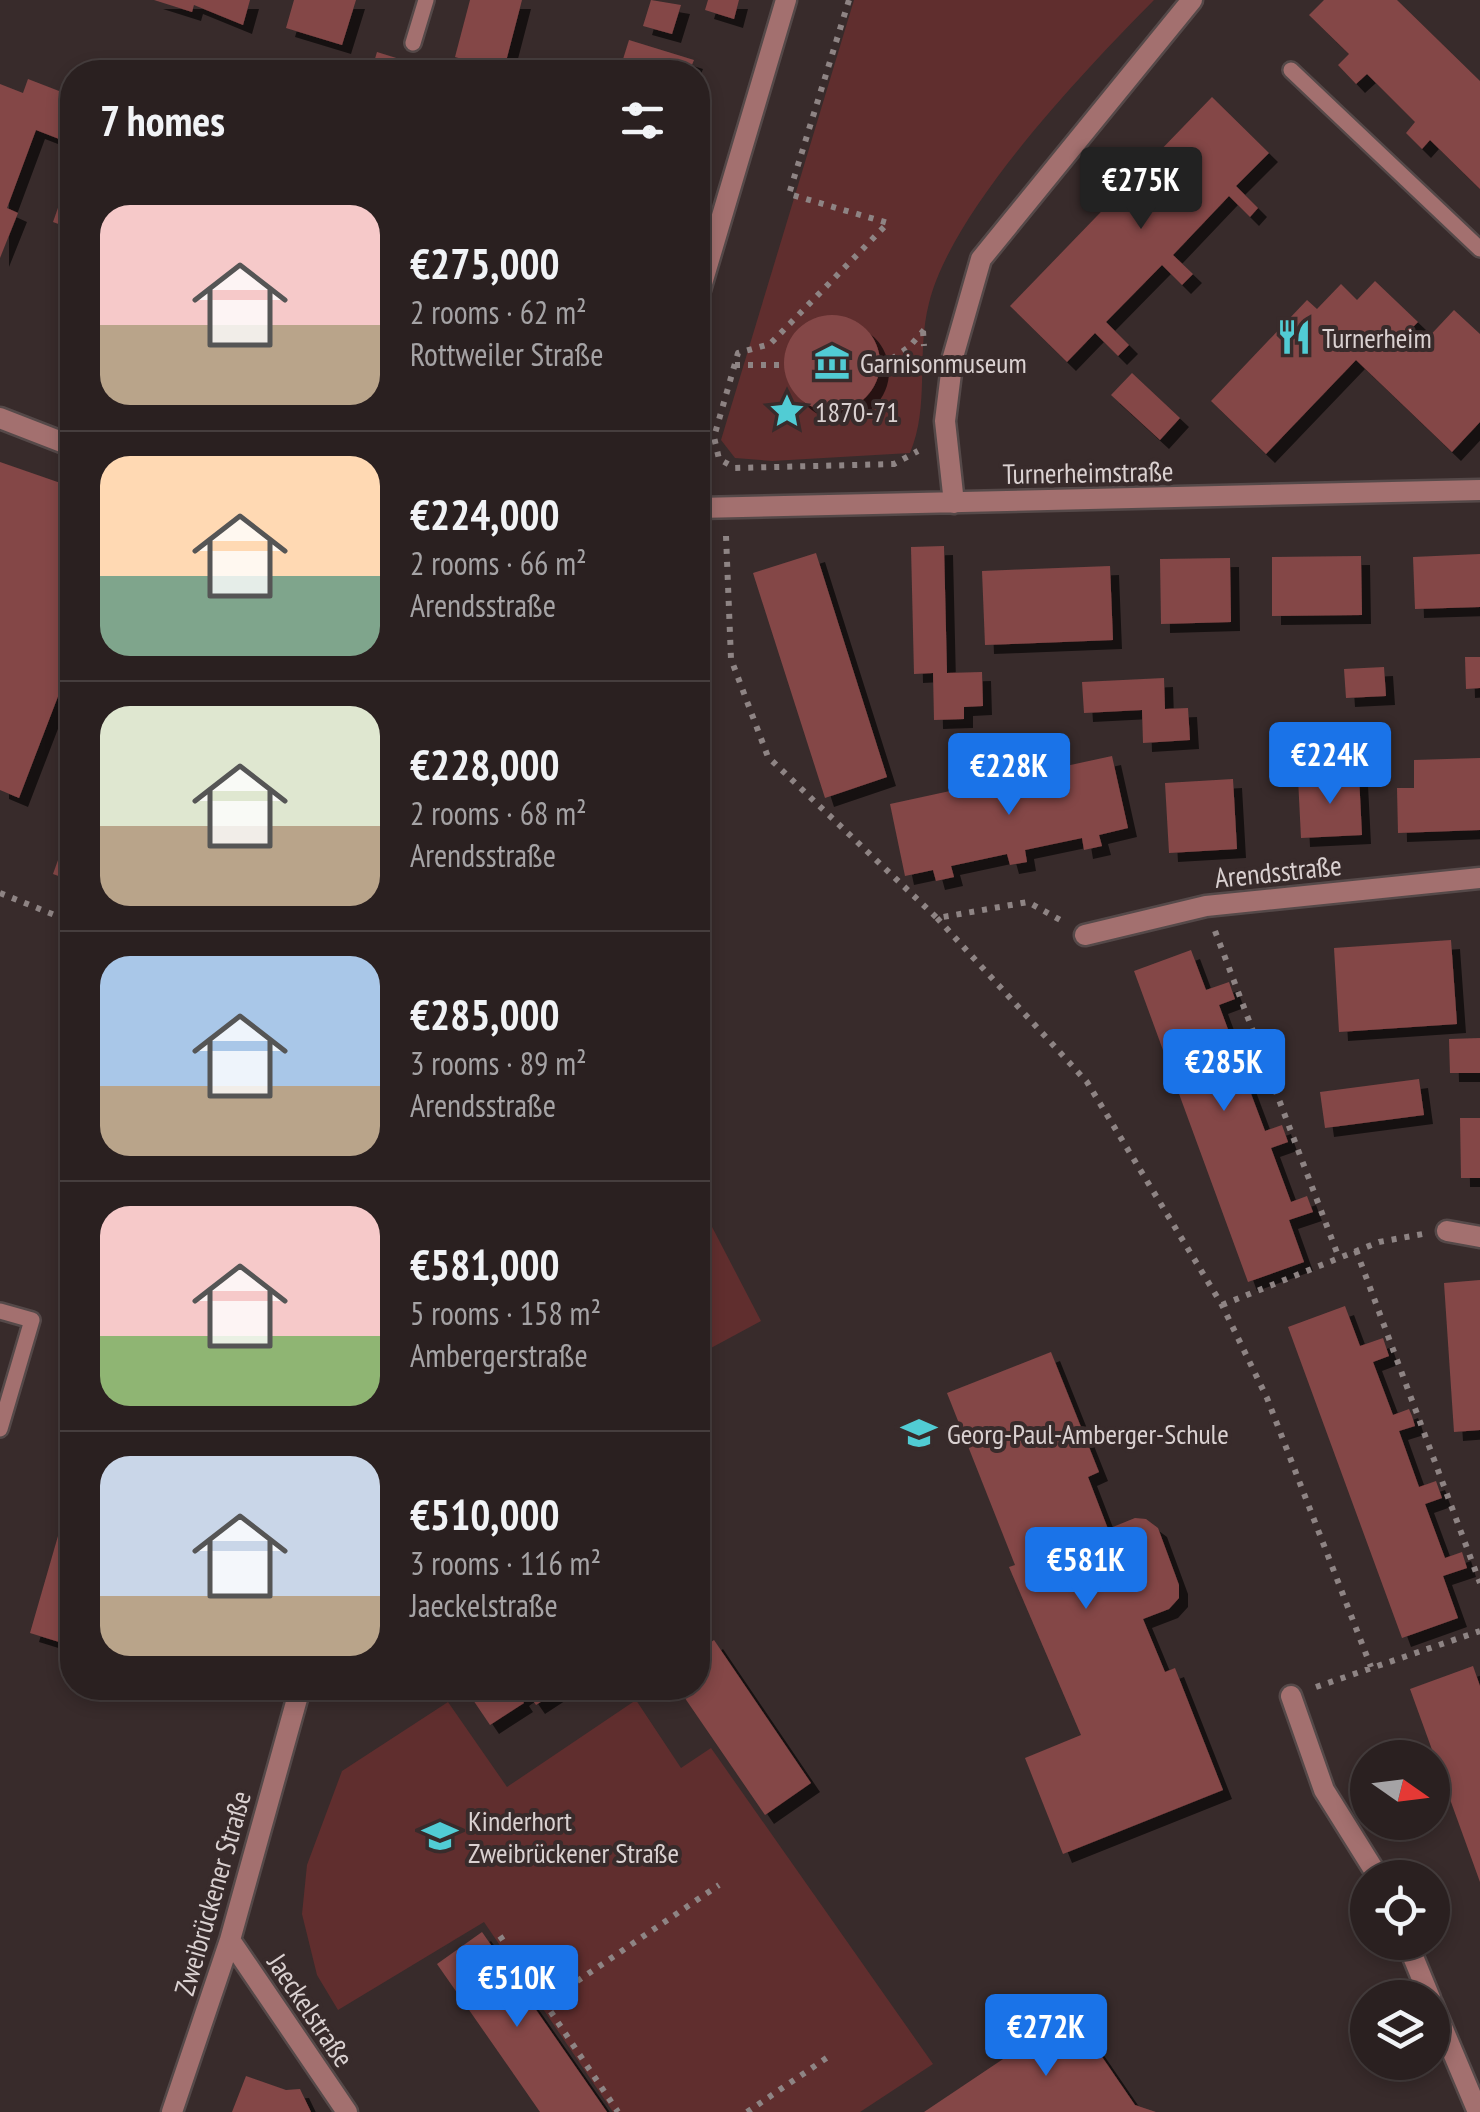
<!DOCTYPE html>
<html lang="en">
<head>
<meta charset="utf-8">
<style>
	body { margin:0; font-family:"PT Sans Narrow",sans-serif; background:#362d2d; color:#f1f3f6; height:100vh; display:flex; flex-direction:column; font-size:38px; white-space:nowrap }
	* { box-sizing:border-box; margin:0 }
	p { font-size:32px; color:#a5a3a5 }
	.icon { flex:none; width:55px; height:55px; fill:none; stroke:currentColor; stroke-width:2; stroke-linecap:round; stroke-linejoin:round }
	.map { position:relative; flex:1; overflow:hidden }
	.side { position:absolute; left:60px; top:60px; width:650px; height:1640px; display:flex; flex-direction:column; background:#2a2020; border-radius:40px; box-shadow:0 5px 15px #0003,0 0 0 2px #463e3e }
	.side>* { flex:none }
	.needle { width:65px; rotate:104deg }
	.buttons { position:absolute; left:1350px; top:1740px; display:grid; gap:20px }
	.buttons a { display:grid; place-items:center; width:100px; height:100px; border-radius:50%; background:#2a2020; box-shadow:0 5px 15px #0003,0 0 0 2px #463e3e; font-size:50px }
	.price { position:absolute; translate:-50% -85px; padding:0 22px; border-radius:10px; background:#1a73e8; color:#fff; font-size:32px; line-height:65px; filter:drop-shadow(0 2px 5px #0008) }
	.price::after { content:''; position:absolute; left:50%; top:60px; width:30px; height:22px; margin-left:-15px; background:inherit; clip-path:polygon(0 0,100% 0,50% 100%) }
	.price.on { background:#222; color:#fff }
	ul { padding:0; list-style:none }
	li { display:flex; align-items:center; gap:30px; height:250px; padding:0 40px }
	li+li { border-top:2px solid #463e3e }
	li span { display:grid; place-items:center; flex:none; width:280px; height:200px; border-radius:30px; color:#555 }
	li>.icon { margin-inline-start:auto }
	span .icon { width:120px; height:120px; fill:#fffc; stroke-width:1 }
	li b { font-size:42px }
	h2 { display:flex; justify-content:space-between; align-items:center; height:120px; padding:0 40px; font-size:42px }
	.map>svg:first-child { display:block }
</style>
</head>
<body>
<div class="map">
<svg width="1480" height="2112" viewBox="0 0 1480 2112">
	<defs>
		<filter id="shadow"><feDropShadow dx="9" dy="9" stdDeviation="0" flood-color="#0009"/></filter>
	</defs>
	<rect width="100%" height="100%" fill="#382b2b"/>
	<path fill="#602e2e" d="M854,0H1154C1085,70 952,209 929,303C916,353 930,406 910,453L772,461L735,458L721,440Z
		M698,1200L761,1321L698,1355Z
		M636,1700L681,1768L711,1748L933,2064L860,2112H613L484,1922L338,2010L317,1975L302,1914L307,1865L342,1771L448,1702L507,1787Z"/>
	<path fill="#844747" filter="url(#shadow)" d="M154,0H250L243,25L194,5L192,12Z
		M294,0H356L342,45L286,28Z
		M470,0H522L504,69L488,66L486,72H458L462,59L455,57Z
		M651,0L681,5L672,34L643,26Z
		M708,0H739L734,19L705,10Z
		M1324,0H1397L1480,81V189L1430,140L1422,149L1406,133L1415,122L1367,74L1356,84L1338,65L1349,54L1309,15Z
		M629,40L694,60L689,72H619Z
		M377,52L422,66L420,72H371Z
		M207,65L229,72H205Z
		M28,79L72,96V144L36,130L7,208L18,213L0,258V84L23,93Z
		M1212,97L1269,153L1236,186L1258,208L1250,217L1229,196L1173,255L1193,274L1182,285L1162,265L1106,322L1129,345L1118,356L1095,333L1067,362L1010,306Z
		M72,168V229L53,222Z
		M1375,281L1418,322L1409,331L1423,343L1454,310L1480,334V422L1452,452L1356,360L1266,454L1211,401L1307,300L1317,309L1341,284L1357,300Z
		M784 363a48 48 0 1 1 96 0a48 48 0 1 1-96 0Z
		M1132,373L1180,418L1160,440L1111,395Z
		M0,462L72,487V660L19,798L0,790Z
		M944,546L947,673L982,672L983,706L964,707V719L934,720L933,673L914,674L911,547Z
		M816,553L887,777L825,798L753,573Z
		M1480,554V607L1415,609L1413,557Z
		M1361,556L1362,615L1272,616V557Z
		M1230,558L1231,622L1161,624L1160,559Z
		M1110,566L1113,640L985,645L982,571Z
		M1465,657H1480V688L1466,689Z
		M1384,667L1386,696L1346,698L1344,669Z
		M1164,678L1165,709L1188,708L1190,740L1143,743L1142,710L1084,713L1082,682Z
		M1112,756L1128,828L1099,835L1102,846L1084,850L1082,838L1025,850L1027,862L1010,865L1007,854L951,866L954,877L936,881L933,870L905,876L890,804Z
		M1480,758V830L1398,833L1397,788H1414V760Z
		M1359,776L1362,835L1301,838L1298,778Z
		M1233,779L1237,849L1169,853L1165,783Z
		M72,821V881L53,874Z
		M1451,940L1457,1024L1339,1032L1334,948Z
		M1191,950L1206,990L1229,982L1235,999L1219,1005L1239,1059L1255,1053L1261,1069L1244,1075L1265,1131L1282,1125L1288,1142L1271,1148L1291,1202L1307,1196L1313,1212L1289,1220L1304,1262L1248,1282L1134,971Z
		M1480,1038V1073H1450L1449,1039Z
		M1419,1079L1424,1115L1325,1128L1320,1092Z
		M1460,1118H1480V1178H1461Z
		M72,1131V1168L62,1165Z
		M1480,1280V1430L1454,1432L1444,1283Z
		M1345,1306L1360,1346L1383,1338L1389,1356L1373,1362L1393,1415L1409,1409L1412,1416L1415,1426L1399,1431L1419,1487L1436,1481L1442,1498L1425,1504L1445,1558L1462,1552L1467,1568L1443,1576L1458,1618L1402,1638L1288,1327Z
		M1051,1352L1099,1472L1088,1477L1108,1529L1135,1518L1146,1519L1158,1528L1179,1585V1598L1169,1609L1143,1619L1165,1672L1175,1668L1223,1790L1063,1854L1025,1758L1081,1735L1009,1567L1015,1565L947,1393Z
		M71,1491H72V1646L30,1633Z
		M714,1640L811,1783L765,1815L678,1688H698V1651Z
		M1473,1666L1480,1686V1882L1410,1689Z
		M465,1688H562L536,1705L527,1692L520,1697L524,1703L490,1725Z
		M482,1932L607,2112H540L467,2007L437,1964Z
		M1072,2013L1135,2105L1156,2112H924Z
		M246,2076L286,2090L300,2089L311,2112H232Z"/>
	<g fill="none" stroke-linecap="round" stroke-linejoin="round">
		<defs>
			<path id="service" d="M413,43L426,0
				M1291,70L1480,249
				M0,1311L32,1320L0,1429"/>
			<path id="minor" d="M698,297L786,0
				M0,418L72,446
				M954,503L945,421L953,357L981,259L1192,0
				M698,508L1480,490
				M1085,935L1206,906L1480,878
				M1447,1231L1480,1237
				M1291,1696L1324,1790L1379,1878
				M230,1940L347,2112
				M1407,1942L1430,1998
				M1432,2003L1478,2112
				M172,2112L230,1940L300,1688"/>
		</defs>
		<use href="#service" stroke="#554949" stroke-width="20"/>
		<use href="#minor" stroke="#554949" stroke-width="25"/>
		<path stroke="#8e8484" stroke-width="6" stroke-dasharray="5 8" stroke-linecap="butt" d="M849,0L789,194L888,223L770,344L738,353L714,437L719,459L735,468L894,464L918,451
			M923,331L924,346
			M735,365H784
			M881,366L909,347L924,330
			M726,536L731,659L768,757L937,918L1028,902L1062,921
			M0,893L72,922
			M937,918L1087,1082L1222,1305L1267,1398L1371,1667
			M1215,931L1339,1258
			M1356,1250L1480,1583
			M1222,1305L1379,1242L1423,1234
			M1316,1687L1480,1631
			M500,1936L618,2112
			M545,2003L719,1885
			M747,2112L828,2057"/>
		<use href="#service" stroke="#a3706f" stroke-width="15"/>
		<use href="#minor" stroke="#a3706f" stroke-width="20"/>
	</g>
	<defs>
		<symbol id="restaurant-bare" viewBox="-9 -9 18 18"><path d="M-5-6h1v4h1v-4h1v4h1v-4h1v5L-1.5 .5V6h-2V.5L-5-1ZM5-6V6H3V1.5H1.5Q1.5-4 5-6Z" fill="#51ccd4" stroke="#382b2b" stroke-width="2.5" paint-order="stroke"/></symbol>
		<symbol id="museum-bare" viewBox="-9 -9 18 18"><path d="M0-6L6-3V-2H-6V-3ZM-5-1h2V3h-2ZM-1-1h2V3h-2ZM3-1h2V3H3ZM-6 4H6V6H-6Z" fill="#51ccd4" stroke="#382b2b" stroke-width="2.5" paint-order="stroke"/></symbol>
		<symbol id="sight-bare" viewBox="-9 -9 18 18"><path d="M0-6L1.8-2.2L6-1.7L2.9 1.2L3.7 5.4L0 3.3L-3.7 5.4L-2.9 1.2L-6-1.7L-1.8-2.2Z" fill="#51ccd4" stroke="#382b2b" stroke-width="2.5" paint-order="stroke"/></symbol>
		<symbol id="school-bare" viewBox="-9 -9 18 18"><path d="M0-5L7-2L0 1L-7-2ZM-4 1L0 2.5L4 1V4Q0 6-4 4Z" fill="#51ccd4" stroke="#382b2b" stroke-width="2.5" paint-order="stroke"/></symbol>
	</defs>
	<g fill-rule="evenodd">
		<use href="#restaurant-bare" x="1269" y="312" width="50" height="50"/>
		<use href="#museum-bare" x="807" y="337" width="50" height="50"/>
		<use href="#sight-bare" x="762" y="386" width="50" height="50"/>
		<use href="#school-bare" x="894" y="1408" width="50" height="50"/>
		<use href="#school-bare" x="415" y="1811" width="50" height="50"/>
	</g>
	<g text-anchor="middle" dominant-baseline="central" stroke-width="8" stroke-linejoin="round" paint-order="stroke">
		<g font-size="28" fill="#dad1d1" stroke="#382b2b" text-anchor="start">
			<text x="1322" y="337">Turnerheim</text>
			<text x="860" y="362">Garnisonmuseum</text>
			<text x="815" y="411">1870-71</text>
			<text x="947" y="1433">Georg-Paul-Amberger-Schule</text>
			<text x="468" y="1820">Kinderhort<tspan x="468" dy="32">Zweibrückener Straße</tspan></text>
		</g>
		<g font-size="28" fill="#dad1d1" stroke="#382b2b">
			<text transform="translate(1088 472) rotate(-1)">Turnerheimstraße</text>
			<text transform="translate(1278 871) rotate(-6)">Arendsstraße</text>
			<text transform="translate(212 1893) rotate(-74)">Zweibrückener Straße</text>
			<text transform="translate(311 2010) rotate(56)">Jaeckelstraße</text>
		</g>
	</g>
</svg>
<div class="buttons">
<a><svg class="needle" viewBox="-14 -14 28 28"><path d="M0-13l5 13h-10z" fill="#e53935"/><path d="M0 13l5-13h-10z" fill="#a5a3a5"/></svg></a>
<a><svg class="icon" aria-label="locate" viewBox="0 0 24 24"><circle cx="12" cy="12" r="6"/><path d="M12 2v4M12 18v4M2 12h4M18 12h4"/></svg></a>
<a><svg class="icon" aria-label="layers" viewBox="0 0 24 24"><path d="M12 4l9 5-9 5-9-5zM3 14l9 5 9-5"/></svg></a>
</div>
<b class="price on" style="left:1141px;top:232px">€275K</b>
<b class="price" style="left:1330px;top:807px">€224K</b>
<b class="price" style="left:1009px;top:818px">€228K</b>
<b class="price" style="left:1224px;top:1114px">€285K</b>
<b class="price" style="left:1086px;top:1612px">€581K</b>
<b class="price" style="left:517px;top:2030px">€510K</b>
<b class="price" style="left:1046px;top:2079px">€272K</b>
<section class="side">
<h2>7 homes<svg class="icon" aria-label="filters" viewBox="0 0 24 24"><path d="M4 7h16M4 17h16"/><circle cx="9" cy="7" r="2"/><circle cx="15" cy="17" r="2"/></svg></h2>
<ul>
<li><span style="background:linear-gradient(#f6c9c9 60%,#b9a48a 0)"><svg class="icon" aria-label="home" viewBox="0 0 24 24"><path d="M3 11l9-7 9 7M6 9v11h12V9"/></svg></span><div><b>€275,000</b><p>2 rooms · 62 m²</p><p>Rottweiler Straße</p></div></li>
<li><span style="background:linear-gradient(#ffd9b3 60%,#7fa58c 0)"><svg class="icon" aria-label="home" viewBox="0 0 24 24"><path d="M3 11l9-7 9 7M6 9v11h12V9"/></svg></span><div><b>€224,000</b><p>2 rooms · 66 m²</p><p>Arendsstraße</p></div></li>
<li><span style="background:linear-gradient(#dfe7d0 60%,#b9a48a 0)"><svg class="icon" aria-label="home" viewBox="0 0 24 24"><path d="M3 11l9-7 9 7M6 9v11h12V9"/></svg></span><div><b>€228,000</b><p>2 rooms · 68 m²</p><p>Arendsstraße</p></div></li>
<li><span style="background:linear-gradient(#a9c7e8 65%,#b9a48a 0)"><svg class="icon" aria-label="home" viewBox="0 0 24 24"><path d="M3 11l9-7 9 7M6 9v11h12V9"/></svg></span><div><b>€285,000</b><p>3 rooms · 89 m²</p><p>Arendsstraße</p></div></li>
<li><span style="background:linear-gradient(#f6c9c9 65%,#8fb573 0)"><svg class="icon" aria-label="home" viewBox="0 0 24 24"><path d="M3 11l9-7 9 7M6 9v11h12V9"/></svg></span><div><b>€581,000</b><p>5 rooms · 158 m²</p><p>Ambergerstraße</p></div></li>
<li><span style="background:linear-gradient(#c9d6e8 70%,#b9a48a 0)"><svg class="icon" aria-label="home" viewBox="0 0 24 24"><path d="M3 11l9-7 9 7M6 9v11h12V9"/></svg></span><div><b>€510,000</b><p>3 rooms · 116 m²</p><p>Jaeckelstraße</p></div></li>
</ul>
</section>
</div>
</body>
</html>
